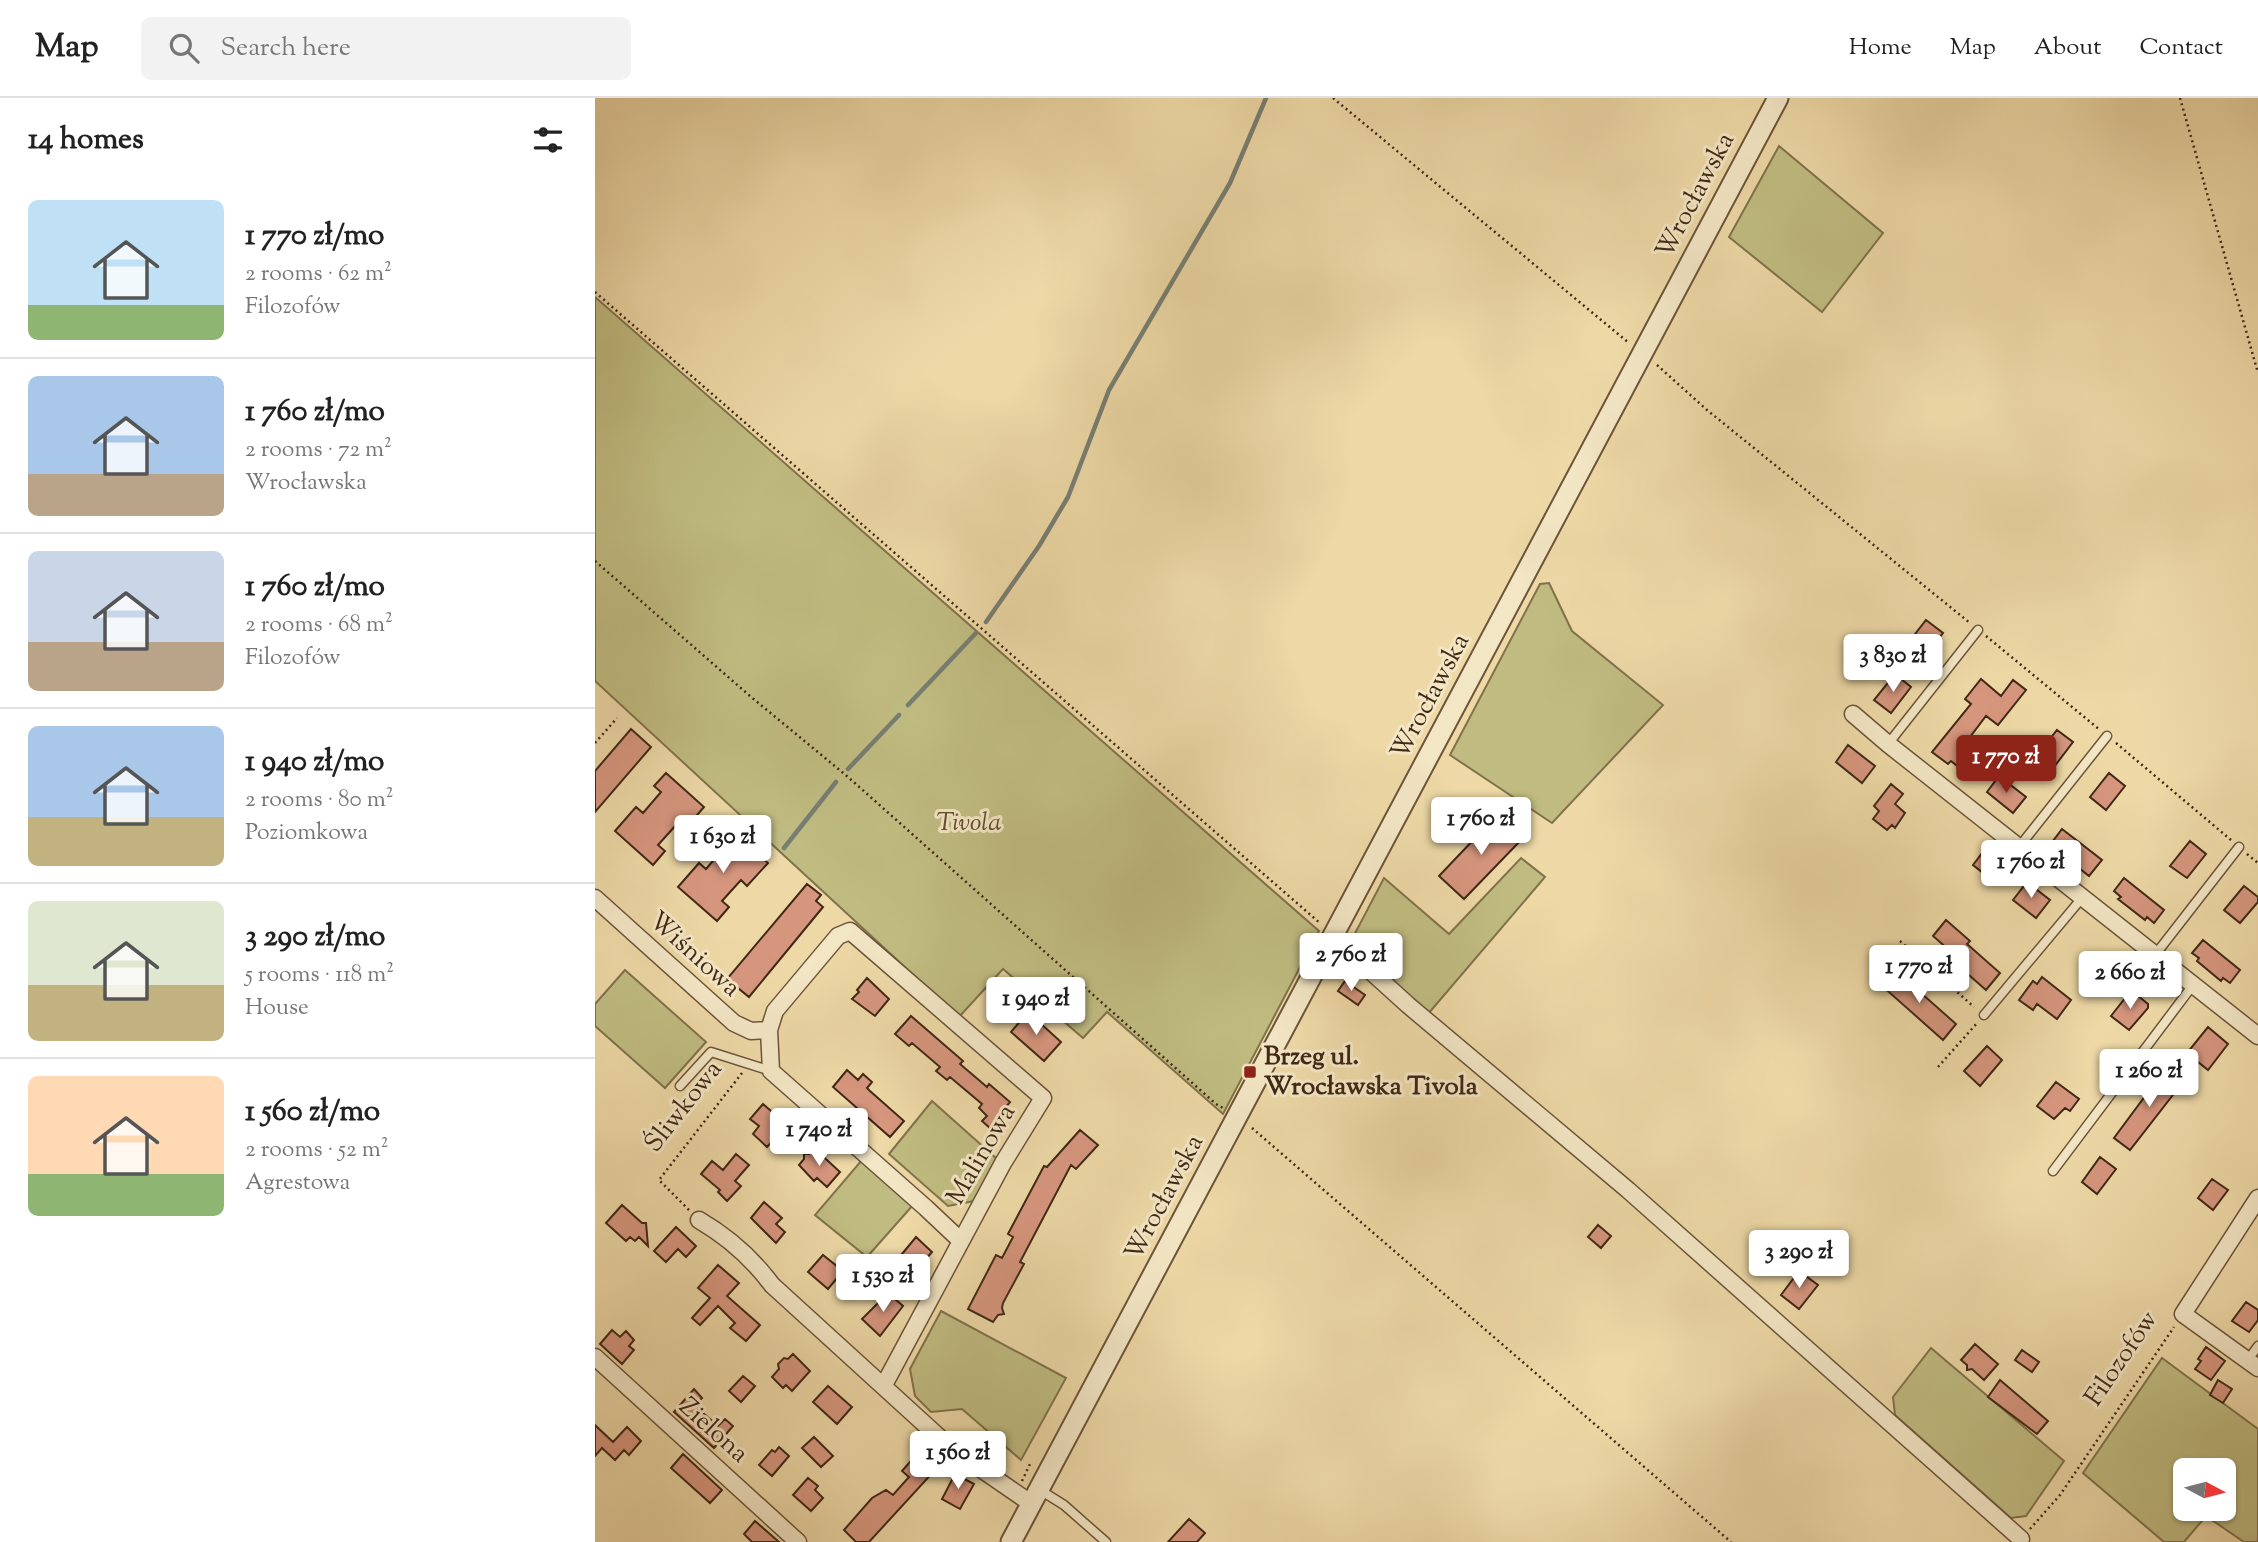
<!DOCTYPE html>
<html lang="en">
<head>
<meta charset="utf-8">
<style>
	body { margin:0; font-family:"Sorts Mill Goudy",serif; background:#f2f2f2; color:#222; height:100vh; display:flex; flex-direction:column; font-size:26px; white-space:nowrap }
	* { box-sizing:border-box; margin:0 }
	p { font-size:23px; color:#767676 }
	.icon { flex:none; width:38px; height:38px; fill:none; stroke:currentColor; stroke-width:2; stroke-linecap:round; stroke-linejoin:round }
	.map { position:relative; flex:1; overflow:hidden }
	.drawer { display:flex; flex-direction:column; background:#fff; width:595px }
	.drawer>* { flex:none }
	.needle { width:46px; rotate:97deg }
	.buttons { position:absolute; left:1578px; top:1360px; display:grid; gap:14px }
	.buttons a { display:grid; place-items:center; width:63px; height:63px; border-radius:10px; background:#fff; box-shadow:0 2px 5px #0004; font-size:35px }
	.price { position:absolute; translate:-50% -60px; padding:0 16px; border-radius:7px; background:#fff; color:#222; font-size:23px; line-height:46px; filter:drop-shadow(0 2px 4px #0008) }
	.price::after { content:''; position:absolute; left:50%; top:42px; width:21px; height:16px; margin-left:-10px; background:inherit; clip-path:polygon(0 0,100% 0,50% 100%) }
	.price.current { background:#8f2418; color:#fff }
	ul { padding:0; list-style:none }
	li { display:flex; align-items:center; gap:21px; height:175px; padding:0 28px }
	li+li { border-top:2px solid #e0e0e0 }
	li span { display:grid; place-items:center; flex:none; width:196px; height:140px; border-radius:10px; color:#555 }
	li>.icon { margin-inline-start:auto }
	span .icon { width:84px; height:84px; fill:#fffc; stroke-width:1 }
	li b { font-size:30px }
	h2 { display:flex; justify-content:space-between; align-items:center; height:84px; padding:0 28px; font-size:30px }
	header { display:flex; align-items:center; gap:42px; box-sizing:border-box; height:98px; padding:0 35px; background:#fff; border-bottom:2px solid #e0e0e0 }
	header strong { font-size:33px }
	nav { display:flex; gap:38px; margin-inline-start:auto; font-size:24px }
	.search { width:490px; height:63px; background:#f2f2f2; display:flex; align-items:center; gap:18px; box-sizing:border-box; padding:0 24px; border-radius:10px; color:#767676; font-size:26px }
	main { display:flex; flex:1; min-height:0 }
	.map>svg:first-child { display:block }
</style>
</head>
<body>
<header>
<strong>Map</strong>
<div class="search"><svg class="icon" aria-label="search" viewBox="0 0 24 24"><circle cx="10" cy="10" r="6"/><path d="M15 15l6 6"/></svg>Search here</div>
<nav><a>Home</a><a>Map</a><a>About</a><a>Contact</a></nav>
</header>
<main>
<section class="drawer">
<h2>14 homes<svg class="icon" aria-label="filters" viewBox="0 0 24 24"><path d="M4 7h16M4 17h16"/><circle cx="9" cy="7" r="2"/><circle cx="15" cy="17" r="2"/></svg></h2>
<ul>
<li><span style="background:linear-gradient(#bfe0f5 75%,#8fb573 0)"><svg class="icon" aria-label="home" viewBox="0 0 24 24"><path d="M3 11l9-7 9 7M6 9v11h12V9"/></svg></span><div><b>1 770 zł/mo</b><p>2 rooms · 62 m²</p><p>Filozofów</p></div></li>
<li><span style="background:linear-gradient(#a9c7e8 70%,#b9a48a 0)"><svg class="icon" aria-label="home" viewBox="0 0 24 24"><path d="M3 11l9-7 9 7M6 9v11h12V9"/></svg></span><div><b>1 760 zł/mo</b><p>2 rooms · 72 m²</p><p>Wrocławska</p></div></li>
<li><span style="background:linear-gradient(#c9d6e8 65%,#b9a48a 0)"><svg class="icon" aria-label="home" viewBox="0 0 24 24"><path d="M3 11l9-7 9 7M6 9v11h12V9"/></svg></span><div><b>1 760 zł/mo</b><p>2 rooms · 68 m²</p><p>Filozofów</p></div></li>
<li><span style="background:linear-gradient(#a9c7e8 65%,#c2b280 0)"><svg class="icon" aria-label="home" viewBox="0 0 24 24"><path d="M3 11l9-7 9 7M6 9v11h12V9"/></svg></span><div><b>1 940 zł/mo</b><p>2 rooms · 80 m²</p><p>Poziomkowa</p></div></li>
<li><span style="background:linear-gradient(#dfe7d0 60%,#c2b280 0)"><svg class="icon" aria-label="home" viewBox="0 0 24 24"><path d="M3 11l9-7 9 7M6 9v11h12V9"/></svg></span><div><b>3 290 zł/mo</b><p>5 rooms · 118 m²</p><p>House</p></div></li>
<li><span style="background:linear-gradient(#ffd9b3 70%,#8fb573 0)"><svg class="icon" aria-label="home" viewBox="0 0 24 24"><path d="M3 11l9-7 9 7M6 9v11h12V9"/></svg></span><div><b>1 560 zł/mo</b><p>2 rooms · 52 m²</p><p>Agrestowa</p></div></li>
</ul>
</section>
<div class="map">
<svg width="1663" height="1444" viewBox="0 0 1663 1444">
	<rect width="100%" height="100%" fill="#edd8a6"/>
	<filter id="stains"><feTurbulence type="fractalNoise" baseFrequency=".00286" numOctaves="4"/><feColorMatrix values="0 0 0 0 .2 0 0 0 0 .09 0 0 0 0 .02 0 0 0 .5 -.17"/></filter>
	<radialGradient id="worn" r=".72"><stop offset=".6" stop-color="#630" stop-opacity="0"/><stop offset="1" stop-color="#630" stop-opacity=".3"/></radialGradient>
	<path fill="#c0bc81" stroke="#80724b" stroke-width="2" fill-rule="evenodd" d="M1184,48L1288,135L1227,214L1134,139Z
		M0,199L724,833L628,1016L512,914L488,940L408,871L364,919L0,583Z
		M954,485L977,533L1068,607L957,725L855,657L945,486Z
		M926,760L950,779L833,916L756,843L789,780L854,836Z
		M30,872L111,944L70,990L0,928V906Z
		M337,1003L402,1061L379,1103L353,1108L294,1056Z
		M267,1062L318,1107L272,1159L220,1117Z
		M346,1213L471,1280L426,1362L367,1311L336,1314L320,1298L315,1271Z
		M1336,1250L1469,1363L1431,1418L1416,1420L1300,1317L1298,1299Z
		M1567,1260L1663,1331V1444H1649L1611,1418L1589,1444H1569L1488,1375ZM1591,1372H1629V1410H1591Z"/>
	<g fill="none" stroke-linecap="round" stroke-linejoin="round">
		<path stroke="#777e72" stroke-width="4.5" d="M391,524L444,448L473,399L514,292L635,85L671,0
			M313,607L381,535
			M253,671L304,617
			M189,750L241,684"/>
	</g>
	<path fill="#d6967e" stroke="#402815" stroke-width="2" d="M1331,522L1348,535L1327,562L1310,549Z
		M1300,576L1316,589L1296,615L1279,602Z
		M1386,581L1406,598L1418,582L1431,592L1403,627L1391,618L1369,647L1379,655L1366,671L1356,663L1353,666L1337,654L1376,606L1370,601Z
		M36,631L56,649L0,714V673Z
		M1462,632L1478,644L1459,669L1443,656Z
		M1253,647L1280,668L1267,685L1241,664Z
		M71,675L109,709L89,732L82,726L63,747L70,753L58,767L20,733L41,709L48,715L66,694L59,688Z
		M1514,675L1530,688L1511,712L1495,699Z
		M1404,678L1431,699L1418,715L1392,694Z
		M1296,686L1308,696L1300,706L1310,715L1300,730L1297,727L1292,732L1278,721L1284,713L1279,708Z
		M903,716L928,740L869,801L844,778Z
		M134,731L173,765L152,788L146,782L127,803L134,809L122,823L83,789L104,765L111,771L129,750L122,744Z
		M1467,731L1507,762L1494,778L1455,747Z
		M1595,743L1611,756L1592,780L1575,768Z
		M1388,754L1407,769L1397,782L1378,767Z
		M1529,780L1569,812L1559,825L1552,819L1550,822L1523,801L1526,799L1519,793Z
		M1432,784L1455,802L1441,820L1418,802Z
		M212,786L226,797L221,803L228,809L154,899L132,881Z
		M1649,788L1663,799V804L1645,825L1629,812Z
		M1351,822L1375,843L1372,846L1405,875L1391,892L1367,871L1371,867L1338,838Z
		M1608,842L1645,872L1635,885L1628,880L1626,883L1602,863L1604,860L1597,855Z
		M1300,872L1361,926L1348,942L1286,887Z
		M1447,879L1476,902L1462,921L1442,906L1438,912L1424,902L1438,883L1442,886Z
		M272,880L294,901L280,918L257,901L264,894L262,892Z
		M750,883L770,897L763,907L743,893Z
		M1534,895L1540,899L1542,897L1553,906V910L1534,932L1516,918Z
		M433,914L466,944L449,963L416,934Z
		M316,918L368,963L365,966L392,989L394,986L415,1004L405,1016L407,1019L396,1031L387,1023L392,1018L384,1010L387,1006L355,979L352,982L341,973L345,969L317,945L314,948L300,936Z
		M1613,929L1633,946L1613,972L1592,955Z
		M1392,948L1407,962L1385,988L1369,973Z
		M1571,970L1588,984L1535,1052L1519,1040Z
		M252,972L263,982L268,976L277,984L272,990L275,993L309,1023L295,1039L238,989Z
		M1461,984L1484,1001L1475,1013L1470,1010L1459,1021L1442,1008Z
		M168,1006L192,1027L172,1049L158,1036L164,1028L155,1021Z
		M485,1032L503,1047L481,1071L476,1067L425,1164L429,1166L408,1205L407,1210L409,1216L403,1217L398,1224L373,1211L401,1157L407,1160L418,1139L413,1136L449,1068L452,1069Z
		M219,1050L245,1074L232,1089L222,1080L219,1083L204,1067L209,1061V1056H214Z
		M141,1056L154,1067L140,1083L146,1088L132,1103L123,1094L125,1092L106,1076L117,1063L128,1072Z
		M1505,1059L1521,1071L1502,1096L1487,1084Z
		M1617,1081L1633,1092L1618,1112L1603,1100Z
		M169,1104L187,1120L181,1126L190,1134L181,1145L156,1120Z
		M27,1107L47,1125H51L53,1148L44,1139L40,1143L35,1139L31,1143L11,1125Z
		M1003,1127L1016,1138L1006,1150L993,1139Z
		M81,1129L101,1148L91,1159L83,1151L71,1164L59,1153Z
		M321,1139L337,1154L323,1170L307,1156Z
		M228,1157L248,1173L233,1191L213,1174Z
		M123,1167L144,1185L132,1198L165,1227L151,1243L135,1230L140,1225L123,1208L105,1227L97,1220L115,1200L103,1190Z
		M1204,1173L1223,1187L1204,1211L1186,1197Z
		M293,1195L308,1208L285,1238L267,1221Z
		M1651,1204L1663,1212V1222L1654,1234L1637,1223Z
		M17,1232L25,1239L31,1233L39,1242L34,1248L39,1252L27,1266L5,1246Z
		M1380,1246L1403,1266L1389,1282L1377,1271L1372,1272V1267L1366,1262Z
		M1611,1249L1630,1263L1616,1282L1600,1271L1606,1263L1603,1261Z
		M1427,1252L1444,1264L1437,1274L1420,1262Z
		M198,1256L215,1273L197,1293L191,1287L188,1290L177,1279L184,1271L183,1266L189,1260L193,1261Z
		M148,1278L160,1288L146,1304L134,1293Z
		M1405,1282L1453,1323L1442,1336L1393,1299Z
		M1623,1282L1637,1291L1628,1305L1615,1297Z
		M233,1288L257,1309L242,1326L218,1304Z
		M99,1291L107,1300L100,1308L123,1328L130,1321L138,1328L119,1350L79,1314Z
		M0,1327L18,1344L32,1329L46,1343L34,1357L29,1352L20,1362L7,1350L0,1358Z
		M219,1339L238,1358L226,1369L207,1350Z
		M184,1349L194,1358L177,1378L164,1367L177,1352L180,1354Z
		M88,1356L127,1392L115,1405L76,1370Z
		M321,1357L341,1371L274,1444H261L249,1432L277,1400L291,1392L298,1397L314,1379L307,1373Z
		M360,1376L379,1386L365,1411L347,1401Z
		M213,1380L223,1388L220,1392L228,1400L216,1413L198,1397Z
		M594,1421L610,1435L602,1444H573Z
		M160,1423L184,1444H157L149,1436Z"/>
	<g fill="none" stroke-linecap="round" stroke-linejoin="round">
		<defs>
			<path id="service" d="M1293,646L1383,532
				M1424,749L1512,638
				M1560,857L1644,749
				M1389,917L1487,800
				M85,988L116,954L176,973
				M1458,1073L1598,887
				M1652,1263L1663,1248
				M445,1392L469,1407L511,1444"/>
			<path id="minor" d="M1258,616L1293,646L1663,938
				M0,800L139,925L156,933L174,932
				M738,839L813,907L1033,1092L1426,1441
				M1663,1100L1588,1216L1663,1270
				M104,1122C133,1139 157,1160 177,1187L357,1351L437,1406
				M0,1259L203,1444
				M289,1287L408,1065L448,1000L255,833L243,838L180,913L174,932L176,973L331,1110L366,1143"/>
			<path id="tertiary" d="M416,1444L1183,0"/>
		</defs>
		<use href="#service" stroke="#6b5439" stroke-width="11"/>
		<use href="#minor" stroke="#6b5439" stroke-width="19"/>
		<use href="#tertiary" stroke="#6b5439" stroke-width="23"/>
		<path stroke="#402815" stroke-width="2.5" stroke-dasharray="2 3.5" stroke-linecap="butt" d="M738,0L1034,245
			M1585,0L1663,275
			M0,194L726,826
			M1062,267L1112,312L1375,525
			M0,463L155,598L253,679L621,1006L628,1010
			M1391,538L1505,632
			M0,645L22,620
			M1521,645L1636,742
			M1652,756L1663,765
			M1305,843L1379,909
			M1343,969L1383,924
			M657,1030L1136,1444
			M94,1112L64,1082L147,975
			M427,1383L435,1366H438
			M1435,1431L1465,1397L1579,1229"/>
		<use href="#service" stroke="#f3e6c5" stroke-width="8"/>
		<use href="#minor" stroke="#f3e6c5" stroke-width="16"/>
		<use href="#tertiary" stroke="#f3e6c5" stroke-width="19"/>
	</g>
	<rect fill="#8f2418" stroke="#f3e6c5" stroke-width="2.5" x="648" y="967" width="14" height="14" rx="3.5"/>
	<g text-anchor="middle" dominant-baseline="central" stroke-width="6" stroke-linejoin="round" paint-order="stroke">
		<g font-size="26" fill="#402815" stroke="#f3e6c5">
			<text transform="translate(1101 98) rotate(-62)">Wrocławska</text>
			<text transform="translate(836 599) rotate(-62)">Wrocławska</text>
			<text transform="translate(99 857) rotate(42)">Wiśniowa</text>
			<text transform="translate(89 1009) rotate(-52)">Śliwkowa</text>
			<text transform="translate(387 1057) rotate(-60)">Malinowa</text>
			<text transform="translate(570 1100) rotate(-62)">Wrocławska</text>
			<text transform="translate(1527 1261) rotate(-56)">Filozofów</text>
			<text transform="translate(118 1333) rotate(42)">Zielona</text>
		</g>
		<g font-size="26" font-style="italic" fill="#604d30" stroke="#f3e6c5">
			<text x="374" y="725">Tivola</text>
		</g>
		<g font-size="26" font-weight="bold" fill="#402815" stroke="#f3e6c5" text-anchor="start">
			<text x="669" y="959">Brzeg ul.<tspan x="669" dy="30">Wrocławska Tivola</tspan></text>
		</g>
	</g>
	<rect width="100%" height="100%" filter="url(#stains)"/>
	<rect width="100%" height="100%" fill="url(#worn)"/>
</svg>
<div class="buttons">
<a><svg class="needle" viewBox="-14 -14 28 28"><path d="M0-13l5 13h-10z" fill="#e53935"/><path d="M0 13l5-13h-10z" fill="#767676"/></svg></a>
</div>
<b class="price" style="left:1298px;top:596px">3 830 zł</b>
<b class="price current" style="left:1411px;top:697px">1 770 zł</b>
<b class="price" style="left:886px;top:759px">1 760 zł</b>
<b class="price" style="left:128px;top:777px">1 630 zł</b>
<b class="price" style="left:1436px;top:802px">1 760 zł</b>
<b class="price" style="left:756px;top:895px">2 760 zł</b>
<b class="price" style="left:1324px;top:907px">1 770 zł</b>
<b class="price" style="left:1535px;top:913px">2 660 zł</b>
<b class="price" style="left:441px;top:939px">1 940 zł</b>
<b class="price" style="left:1554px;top:1011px">1 260 zł</b>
<b class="price" style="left:224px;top:1070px">1 740 zł</b>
<b class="price" style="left:1204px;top:1192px">3 290 zł</b>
<b class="price" style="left:288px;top:1216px">1 530 zł</b>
<b class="price" style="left:363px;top:1393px">1 560 zł</b>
</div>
</main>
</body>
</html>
